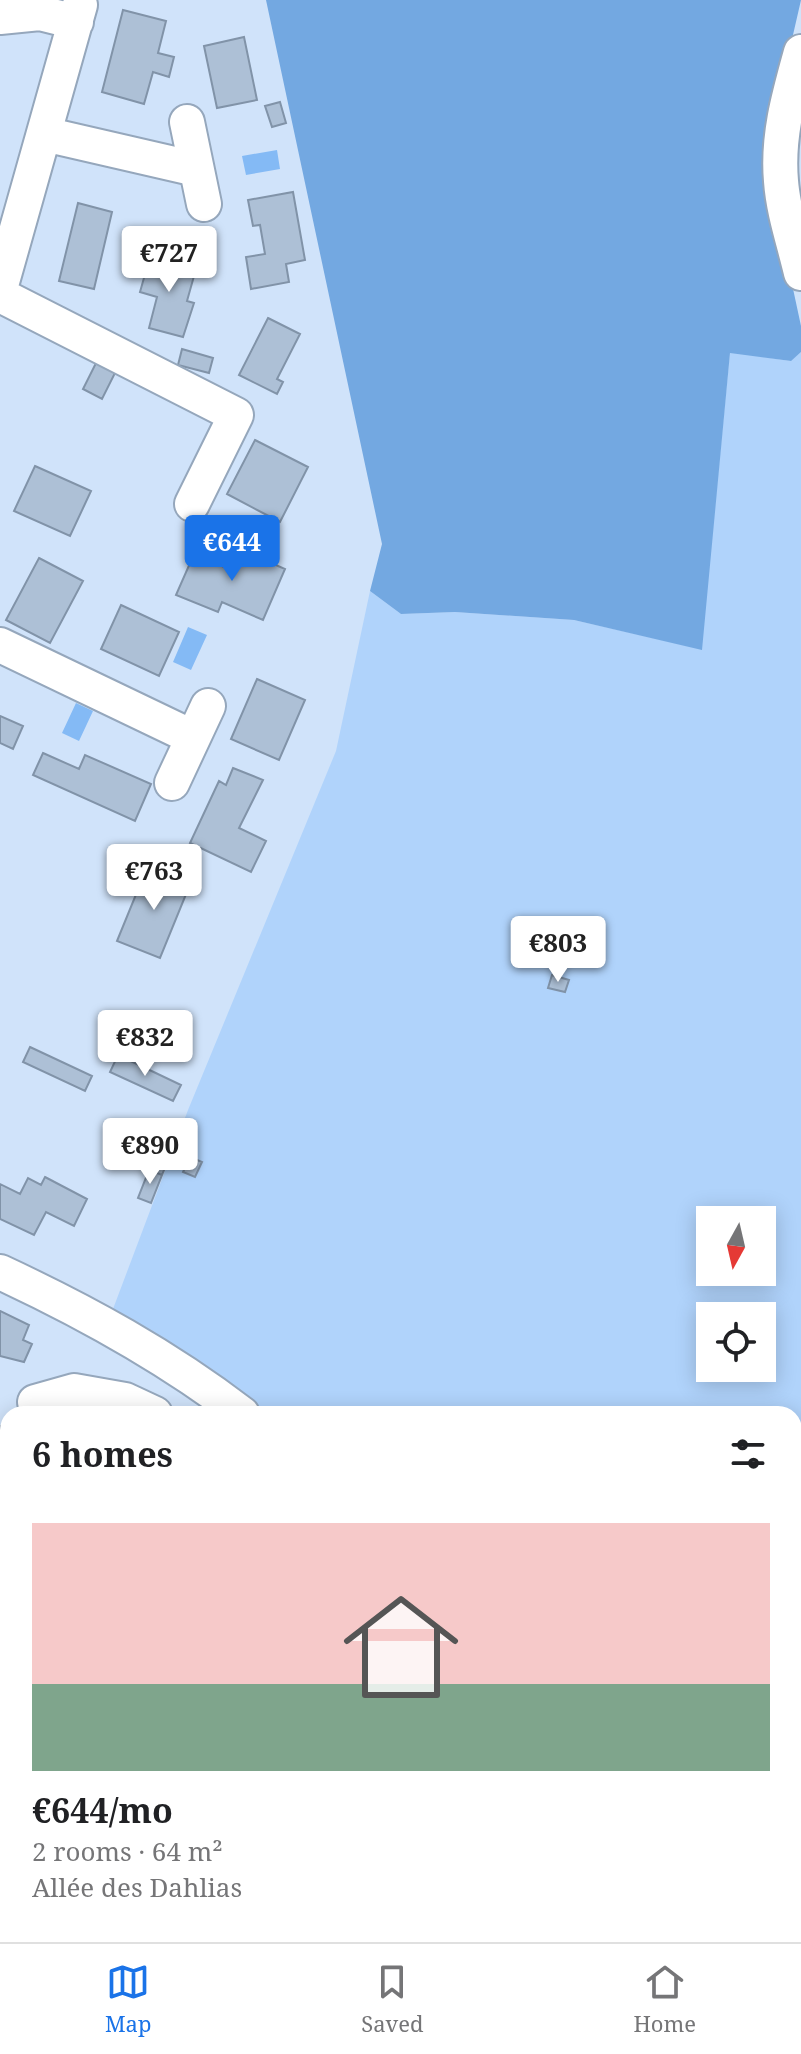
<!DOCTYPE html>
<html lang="en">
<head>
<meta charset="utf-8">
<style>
	body { margin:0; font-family:"Noto Serif",serif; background:#f2f2f2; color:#202124; height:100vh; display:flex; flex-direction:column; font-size:30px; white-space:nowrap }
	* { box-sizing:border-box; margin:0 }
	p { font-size:26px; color:#757577 }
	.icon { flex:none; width:44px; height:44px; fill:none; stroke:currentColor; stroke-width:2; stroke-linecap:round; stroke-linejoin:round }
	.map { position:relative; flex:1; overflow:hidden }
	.sheet { position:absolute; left:0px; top:1406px; width:802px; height:536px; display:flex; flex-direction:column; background:#fff; border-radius:24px 24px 0 0; box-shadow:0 4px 20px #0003 }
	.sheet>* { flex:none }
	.needle { width:52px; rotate:188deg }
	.tools { position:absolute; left:696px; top:1206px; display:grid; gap:16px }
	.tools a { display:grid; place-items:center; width:80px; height:80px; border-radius:0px; background:#fff; box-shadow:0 4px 20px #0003; font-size:40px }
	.price { position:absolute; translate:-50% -68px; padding:0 18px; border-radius:8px; background:#fff; color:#222; font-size:26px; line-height:52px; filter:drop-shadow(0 2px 4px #0008) }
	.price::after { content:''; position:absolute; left:50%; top:48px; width:24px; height:18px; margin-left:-12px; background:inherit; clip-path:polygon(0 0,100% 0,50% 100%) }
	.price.on { background:#1a73e8; color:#fff }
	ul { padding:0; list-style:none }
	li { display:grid; align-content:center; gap:16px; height:424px; padding:0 32px }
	li span { display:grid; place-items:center; height:248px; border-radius:0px; color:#555 }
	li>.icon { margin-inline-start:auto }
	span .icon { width:144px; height:144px; fill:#fffc; stroke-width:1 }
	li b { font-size:34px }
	h2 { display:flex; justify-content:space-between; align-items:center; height:96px; padding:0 32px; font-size:34px }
	.tabs { display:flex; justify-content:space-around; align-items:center; height:112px; border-top:2px solid #e0e0e0; background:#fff; font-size:22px; color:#757577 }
	.tabs a { display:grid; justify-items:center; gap:4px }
	.tabs .on { color:#1a73e8 }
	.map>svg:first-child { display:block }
</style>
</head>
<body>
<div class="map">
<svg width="801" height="1942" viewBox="0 0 801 1942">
	<rect width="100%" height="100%" fill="#d0e3fa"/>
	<path fill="#b0d3fb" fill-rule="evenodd" d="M730,352L790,361L801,352V1821L794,1815V1414H268L153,1332L113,1309L188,1110L336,751L370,591L401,614L455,612L574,620L701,649ZM710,1220H762V1272H710ZM710,1316H762V1368H710Z
		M0,1604H8V1934H116L109,1942H0Z"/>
	<path fill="#73a8e1" d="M266,0H801L768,144L780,228L801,326V352L791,361L730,353L702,650L574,620L455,612L401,614L370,591L382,544Z"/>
	<path fill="#84baf5" d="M277,150L280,169L246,175L242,156Z
		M188,627L207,635L191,670L173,662Z
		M76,703L93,711L79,741L62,733Z"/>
	<path fill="#adc0d6" stroke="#8193a8" stroke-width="2" d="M123,10L166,21L158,53L174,57L169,77L153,72L144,104L102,92Z
		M244,37L257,100L217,108L204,46Z
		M280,102L286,123L272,127L265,106Z
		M293,192L305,260L286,264L289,282L251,289L246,257L265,254L260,225L253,226L248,200Z
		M78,203L112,212L94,289L59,281Z
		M151,253L186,263L183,273L194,276L187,301L194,303L183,337L149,328L157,297L140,292Z
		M268,318L300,334L277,379L283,382L277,394L239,375Z
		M182,349L213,358L209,373L178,365Z
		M102,351L121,361L102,399L83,389Z
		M255,440L308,467L280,522L227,494Z
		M35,466L91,491L70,536L14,511Z
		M233,546L285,569L263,620L222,602L218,612L176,595L194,554L224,567Z
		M39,558L83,581L50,643L6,620Z
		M121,605L179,632L159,676L101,649Z
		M257,679L305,700L279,760L231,739Z
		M0,716L23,726L13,749L0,743Z
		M43,753L79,769L85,755L151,784L135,821L33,775Z
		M233,768L263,780L239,828L266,841L251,872L190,843L219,781L226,785Z
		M148,865L191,882L160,958L117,941Z
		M552,975L569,980L565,992L548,988Z
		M30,1047L92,1076L85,1091L23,1062Z
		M118,1055L181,1085L173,1101L110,1072Z
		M160,1143L173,1148L162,1175L149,1170Z
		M190,1157L202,1162L195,1177L183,1172Z
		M149,1170L162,1175L151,1203L138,1198Z
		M45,1177L87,1199L74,1226L46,1212L34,1235L0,1219V1184L20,1194L28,1178L41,1185Z
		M0,1311L29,1325L23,1340L32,1344L24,1362L0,1356Z
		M0,1426L8,1435V1454L0,1461Z
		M372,1934H455L450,1942H367Z"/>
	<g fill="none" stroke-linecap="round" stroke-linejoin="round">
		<defs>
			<path id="minor" d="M0,17L40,13L76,22
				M801,52C789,95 777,136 781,181C783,211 794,243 801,273
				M187,122L204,204
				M44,134L196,169
				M0,289L80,5
				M0,295L236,415L192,504
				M0,645L192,737
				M172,783L208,706
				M0,1272C86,1312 166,1356 242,1414
				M35,1402L74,1391L125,1400L155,1414
				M794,1837L801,1843
				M577,1934L589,1942
				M117,1942L123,1934"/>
		</defs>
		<use href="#minor" stroke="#95a7bc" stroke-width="38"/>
		<use href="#minor" stroke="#fff" stroke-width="34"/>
	</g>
</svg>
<div class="tools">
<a><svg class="needle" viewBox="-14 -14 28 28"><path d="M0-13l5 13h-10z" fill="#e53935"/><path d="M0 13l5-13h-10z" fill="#757577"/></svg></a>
<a><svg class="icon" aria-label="locate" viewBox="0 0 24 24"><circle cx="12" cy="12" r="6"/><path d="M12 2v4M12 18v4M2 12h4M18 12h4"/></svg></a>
</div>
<b class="price" style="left:169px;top:294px">€727</b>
<b class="price on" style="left:232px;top:583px">€644</b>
<b class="price" style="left:154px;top:912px">€763</b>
<b class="price" style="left:558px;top:984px">€803</b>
<b class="price" style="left:145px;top:1078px">€832</b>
<b class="price" style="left:150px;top:1186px">€890</b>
<section class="sheet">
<h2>6 homes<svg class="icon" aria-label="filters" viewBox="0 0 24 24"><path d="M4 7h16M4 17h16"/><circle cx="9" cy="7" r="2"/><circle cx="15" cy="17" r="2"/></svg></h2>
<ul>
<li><span style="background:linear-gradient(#f6c9c9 65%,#7fa58c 0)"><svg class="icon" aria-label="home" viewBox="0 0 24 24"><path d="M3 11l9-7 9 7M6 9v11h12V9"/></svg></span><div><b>€644/mo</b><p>2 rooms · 64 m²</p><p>Allée des Dahlias</p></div></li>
</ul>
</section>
</div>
<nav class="tabs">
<a class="on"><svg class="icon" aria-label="map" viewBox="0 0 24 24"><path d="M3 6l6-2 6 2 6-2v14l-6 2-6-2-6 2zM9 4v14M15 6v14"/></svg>Map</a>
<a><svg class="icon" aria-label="saved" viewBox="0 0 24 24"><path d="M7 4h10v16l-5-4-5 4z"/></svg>Saved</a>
<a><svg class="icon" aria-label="home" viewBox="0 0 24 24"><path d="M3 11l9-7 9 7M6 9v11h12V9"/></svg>Home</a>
</nav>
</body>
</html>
